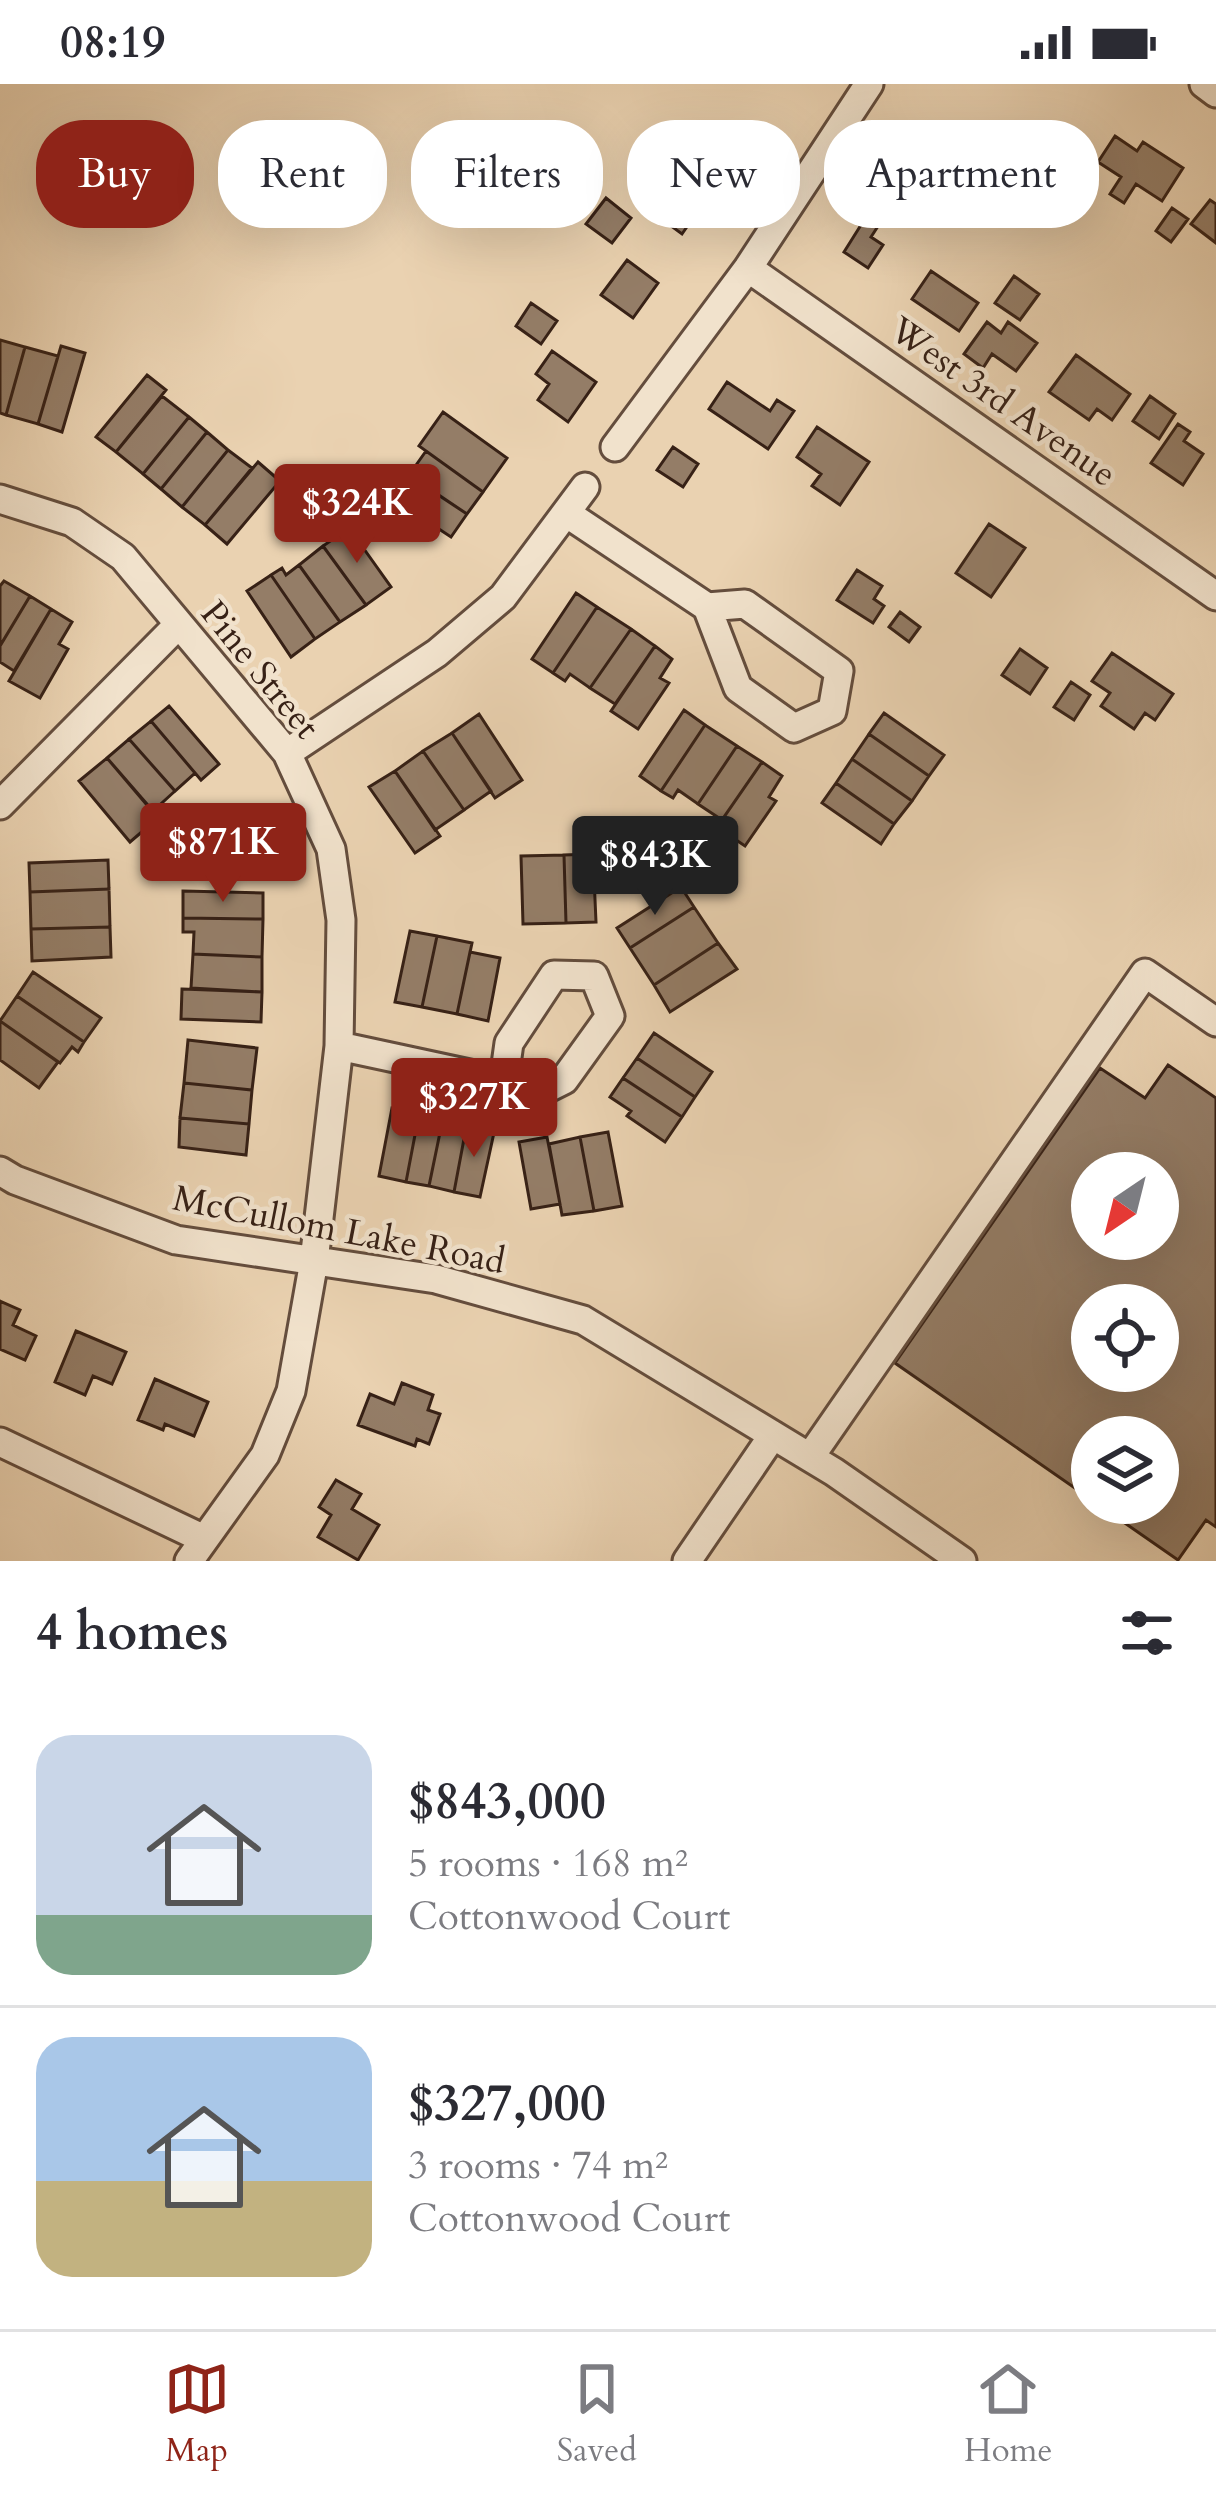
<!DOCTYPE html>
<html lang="en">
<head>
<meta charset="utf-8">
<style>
	body { margin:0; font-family:Cardo,serif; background:#f7f7f7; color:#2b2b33; height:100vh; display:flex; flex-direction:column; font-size:45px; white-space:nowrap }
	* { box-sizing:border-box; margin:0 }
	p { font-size:39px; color:#7c7c81 }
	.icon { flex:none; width:66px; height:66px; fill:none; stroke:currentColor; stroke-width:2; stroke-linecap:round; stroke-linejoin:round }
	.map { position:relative; height:1477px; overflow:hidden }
	.drawer { display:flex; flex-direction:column; background:#fff; flex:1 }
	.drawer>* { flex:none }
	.guide { position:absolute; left:36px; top:36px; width:1146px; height:108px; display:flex; gap:24px }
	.needle { width:78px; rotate:215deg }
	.tools { position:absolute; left:1071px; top:1068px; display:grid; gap:24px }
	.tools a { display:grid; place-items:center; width:108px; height:108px; border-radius:50%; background:#fff; box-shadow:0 12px 48px #0002; font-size:60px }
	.price { position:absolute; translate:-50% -102px; padding:0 27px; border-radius:12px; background:#8f2418; color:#fff; font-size:39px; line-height:78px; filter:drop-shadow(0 3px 6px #0008) }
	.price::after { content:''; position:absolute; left:50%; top:72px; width:36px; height:27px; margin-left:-18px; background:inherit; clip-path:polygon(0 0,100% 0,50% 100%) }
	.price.current { background:#222; color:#fff }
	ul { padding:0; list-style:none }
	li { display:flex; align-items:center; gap:36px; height:300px; padding:0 36px }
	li+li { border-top:3px solid #e1e1e2 }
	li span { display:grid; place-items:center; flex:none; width:336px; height:240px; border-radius:36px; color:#555 }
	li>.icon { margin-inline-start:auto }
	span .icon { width:144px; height:144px; fill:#fffc; stroke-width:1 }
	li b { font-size:51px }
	h2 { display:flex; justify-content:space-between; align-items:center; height:144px; padding:0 36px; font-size:51px }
	.chip { padding:0 42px; border-radius:48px; background:#fff; box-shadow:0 12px 48px #0002; font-size:42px; line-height:108px }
	.chip.current { background:#8f2418; color:#fff }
	.status { display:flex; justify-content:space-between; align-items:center; height:84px; padding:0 60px; background:#fff; direction:ltr }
	.status svg { height:33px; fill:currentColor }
	.dock { display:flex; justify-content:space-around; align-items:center; height:168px; border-top:3px solid #e1e1e2; background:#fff; font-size:33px; color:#7c7c81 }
	.dock a { display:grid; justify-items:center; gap:6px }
	.dock .current { color:#8f2418 }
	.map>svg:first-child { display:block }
</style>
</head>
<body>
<div class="status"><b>08:19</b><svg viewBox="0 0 49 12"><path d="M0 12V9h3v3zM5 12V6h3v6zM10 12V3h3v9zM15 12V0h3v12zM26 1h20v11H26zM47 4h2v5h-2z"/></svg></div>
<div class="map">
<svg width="1216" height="1477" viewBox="0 0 1216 1477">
	<rect width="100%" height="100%" fill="#ead2b1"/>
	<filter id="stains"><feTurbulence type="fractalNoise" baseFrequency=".00167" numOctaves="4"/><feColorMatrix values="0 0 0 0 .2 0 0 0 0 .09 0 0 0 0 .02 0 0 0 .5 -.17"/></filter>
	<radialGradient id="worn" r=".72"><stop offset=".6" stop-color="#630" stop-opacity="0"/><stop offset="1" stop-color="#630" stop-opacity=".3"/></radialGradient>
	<path fill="#947d67" stroke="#372116" stroke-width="3" fill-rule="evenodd" d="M712,42L742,63L682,150L652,128Z
		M1115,52L1137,67L1143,58L1183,84L1162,117L1136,100L1124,119L1110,110L1121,93L1098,78Z
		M606,114L631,134L612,159L586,140Z
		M1210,116L1216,120V159L1191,140Z
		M1172,124L1188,135L1171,158L1156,147Z
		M871,125L884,133L871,153L883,161L868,184L844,168Z
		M627,176L658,199L633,234L601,211Z
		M931,187L978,219L959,247L912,215Z
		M1014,192L1039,210L1020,236L995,219Z
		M531,219L557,237L541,260L516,242Z
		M987,238L1001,249L1008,238L1037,259L1016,287L992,270L983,284L964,270Z
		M0,256L25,263L6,331L0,329Z
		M61,262L85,269L62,348L38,340Z
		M25,263L58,272L38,340L6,331Z
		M552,267L596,298L568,338L538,316L549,300L536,290Z
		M1076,271L1130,310L1112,336L1097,325L1089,336L1049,308Z
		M147,291L166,306L116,368L96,353Z
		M727,298L770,327L777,316L794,327L768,365L709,325Z
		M162,312L189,333L143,390L116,368Z
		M1150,312L1175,330L1159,355L1133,337Z
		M443,328L507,374L483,408L419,362Z
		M189,333L207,348L161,405L143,390Z
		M1178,340L1190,348L1184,357L1203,370L1183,401L1151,379Z
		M817,343L869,378L840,421L812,402L821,390L797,373Z
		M207,348L228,366L182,423L161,405Z
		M673,363L698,380L683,403L657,386Z
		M228,366L252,384L205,441L182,423Z
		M426,367L483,408L467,430L409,391Z
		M258,378L280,397L227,460L205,441Z
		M402,387L467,430L451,453L386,410Z
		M989,440L1025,464L991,513L956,489Z
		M349,444L391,503L366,521L323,462Z
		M323,462L366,521L340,538L299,481Z
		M299,481L340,538L315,555L271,491L282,484L286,491Z
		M857,486L882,502L874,515L884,522L873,539L837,516Z
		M271,491L315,555L291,573L247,507Z
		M4,497L30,512L0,562V502Z
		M576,509L597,523L553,589L532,575Z
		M30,512L51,525L14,587L0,578V562Z
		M597,523L631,545L590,604L570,590L565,597L553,589Z
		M51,525L72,538L59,560L68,565L40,614L9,597Z
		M900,528L920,543L909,558L889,543Z
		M631,545L655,562L615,620L590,604Z
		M655,562L672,575L660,594L669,599L638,645L611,627Z
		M1020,565L1047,584L1030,610L1002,591Z
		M1112,569L1173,610L1155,636L1145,629L1134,645L1101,622L1110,609L1092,597Z
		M1071,598L1090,611L1074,636L1054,623Z
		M169,622L219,680L201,696L151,637Z
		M684,626L705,641L661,707L640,692Z
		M884,629L944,671L929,692L869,650Z
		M479,630L522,696L495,714L452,649Z
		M151,637L195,689L175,707L129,655Z
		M705,641L737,662L698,720L678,706L673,714L661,707Z
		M452,649L491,707L464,726L423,667Z
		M869,650L929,692L912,717L852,675Z
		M129,655L175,707L153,727L107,674Z
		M737,662L762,678L722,736L698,720Z
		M423,667L464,726L435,746L395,687Z
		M107,674L158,734L130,758L79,697Z
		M852,675L912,717L894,740L836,699Z
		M762,678L782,692L769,713L776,717L745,762L717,743Z
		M395,687L440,752L415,769L369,703Z
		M836,699L894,740L881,760L822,719Z
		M593,770L596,838L566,839L564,771Z
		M564,771L566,839L523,840L521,772Z
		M108,776L109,805L30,808L29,779Z
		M681,803L694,823L630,864L617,844Z
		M109,805L110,843L31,845L30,808Z
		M183,807L263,809V835L183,834Z
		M694,823L718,859L654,901L630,864Z
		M183,834L263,835L262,873L193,870L194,848H183Z
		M110,843L111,873L32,877L31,845Z
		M410,847L437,852L422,923L395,918Z
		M437,852L472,859L457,930L422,923Z
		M718,859L737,885L670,928L654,901Z
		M470,868L500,874L488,937L457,930Z
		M193,870L262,873V908L191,904Z
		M33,888L101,934L84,958L17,912Z
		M182,905L262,908L261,938L181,935Z
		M17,912L84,958L78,968L72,963L60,979L0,937Z
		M0,937L58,978L39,1004L0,976Z
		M654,949L712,988L695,1013L637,974Z
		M188,956L257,964L252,1006L184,999Z
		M637,974L695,1013L682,1033L623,994Z
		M1168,981L1216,1014V1443L1206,1436L1178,1476L1096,1419H1158V1353H1092V1416L895,1279L1100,984L1145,1014ZM1092,1089H1158V1155H1092ZM1092,1221H1158V1287H1092Z
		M623,994L682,1033L665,1058L627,1032L631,1027L610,1013Z
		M184,999L252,1006L249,1040L180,1034Z
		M392,1024L419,1030L406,1098L379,1092Z
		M419,1030L443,1034L429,1102L406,1098Z
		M180,1034L249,1040L246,1071L179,1063Z
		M443,1034L467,1039L454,1108L429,1102Z
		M467,1039L495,1044L480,1113L454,1108Z
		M608,1048L622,1122L594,1127L580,1053Z
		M547,1053L560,1120L531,1125L519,1058Z
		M580,1053L594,1127L562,1131L549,1060Z
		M0,1217L20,1226L13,1241L36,1252L25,1276L0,1265Z
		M76,1247L126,1268L112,1300L93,1292L85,1311L55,1298Z
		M155,1295L208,1318L194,1352L165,1340L163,1346L138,1336Z
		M402,1299L433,1311L428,1326L440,1330L429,1360L417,1355L415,1362L358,1341L370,1310L394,1320Z
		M336,1396L361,1410L352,1425L379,1441L358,1476L318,1453L331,1431L319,1423Z"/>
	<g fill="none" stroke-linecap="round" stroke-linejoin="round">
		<defs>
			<path id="minor" d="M1204,0L1216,9
				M748,184L1216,512
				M615,363L748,184L869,0
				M0,415L72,438L123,473L287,669L331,765L341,836L339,962L314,1177L291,1307L265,1371L189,1477
				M566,429L707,523L738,604L794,644L832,627L839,587L745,520L707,523
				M287,669L437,569L503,513L585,403
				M0,721L178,541
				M339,962L544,1006L564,996L610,932L594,892L554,891L509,959L504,995
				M0,1087L15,1096L176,1156L436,1195L583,1236L834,1388L962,1477
				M0,1358L204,1455
				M810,1373L1145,889L1216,938
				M687,1477L773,1351"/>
		</defs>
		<use href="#minor" stroke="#644d3d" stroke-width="33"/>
		<use href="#minor" stroke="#f1e2cc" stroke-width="27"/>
	</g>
	<g text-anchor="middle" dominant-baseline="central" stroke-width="9" stroke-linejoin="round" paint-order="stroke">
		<g font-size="36" fill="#372116" stroke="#f1e2cc">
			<text transform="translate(1003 318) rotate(35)">West 3rd Avenue</text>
			<text transform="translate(260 586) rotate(51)">Pine Street</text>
			<text transform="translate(339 1146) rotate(11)">McCullom Lake Road</text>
		</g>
	</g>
	<rect width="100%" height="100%" filter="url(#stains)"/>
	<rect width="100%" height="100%" fill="url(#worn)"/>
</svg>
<div class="tools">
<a><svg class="needle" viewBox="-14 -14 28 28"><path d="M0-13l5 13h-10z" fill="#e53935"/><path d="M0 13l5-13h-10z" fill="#7c7c81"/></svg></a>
<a><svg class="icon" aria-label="locate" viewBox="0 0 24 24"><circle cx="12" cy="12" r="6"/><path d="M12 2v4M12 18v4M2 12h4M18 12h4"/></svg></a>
<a><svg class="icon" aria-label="layers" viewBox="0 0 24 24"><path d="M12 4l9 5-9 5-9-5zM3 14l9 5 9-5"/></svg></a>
</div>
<b class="price" style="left:357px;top:482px">$324K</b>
<b class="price" style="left:223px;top:821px">$871K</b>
<b class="price current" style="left:655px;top:834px">$843K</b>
<b class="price" style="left:474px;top:1076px">$327K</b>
<div class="guide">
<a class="chip current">Buy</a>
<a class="chip">Rent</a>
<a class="chip">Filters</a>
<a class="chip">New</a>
<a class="chip">Apartment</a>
</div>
</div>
<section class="drawer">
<h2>4 homes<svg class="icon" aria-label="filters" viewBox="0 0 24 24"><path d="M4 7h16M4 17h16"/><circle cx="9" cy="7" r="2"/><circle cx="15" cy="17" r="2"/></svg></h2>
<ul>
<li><span style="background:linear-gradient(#c9d6e8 75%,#7fa58c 0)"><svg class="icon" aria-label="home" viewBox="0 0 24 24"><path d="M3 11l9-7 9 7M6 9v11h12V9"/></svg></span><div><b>$843,000</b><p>5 rooms · 168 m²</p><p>Cottonwood Court</p></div></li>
<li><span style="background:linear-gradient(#a9c7e8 60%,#c2b280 0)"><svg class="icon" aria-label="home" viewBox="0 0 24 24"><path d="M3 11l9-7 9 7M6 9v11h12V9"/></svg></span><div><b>$327,000</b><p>3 rooms · 74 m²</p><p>Cottonwood Court</p></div></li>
</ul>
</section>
<nav class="dock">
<a class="current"><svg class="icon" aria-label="map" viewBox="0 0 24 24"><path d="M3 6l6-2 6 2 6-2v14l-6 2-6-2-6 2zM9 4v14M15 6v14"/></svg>Map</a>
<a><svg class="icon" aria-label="saved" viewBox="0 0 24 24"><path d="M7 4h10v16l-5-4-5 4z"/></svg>Saved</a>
<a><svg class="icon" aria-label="home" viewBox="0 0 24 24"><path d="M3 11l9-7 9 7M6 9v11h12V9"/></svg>Home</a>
</nav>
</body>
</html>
